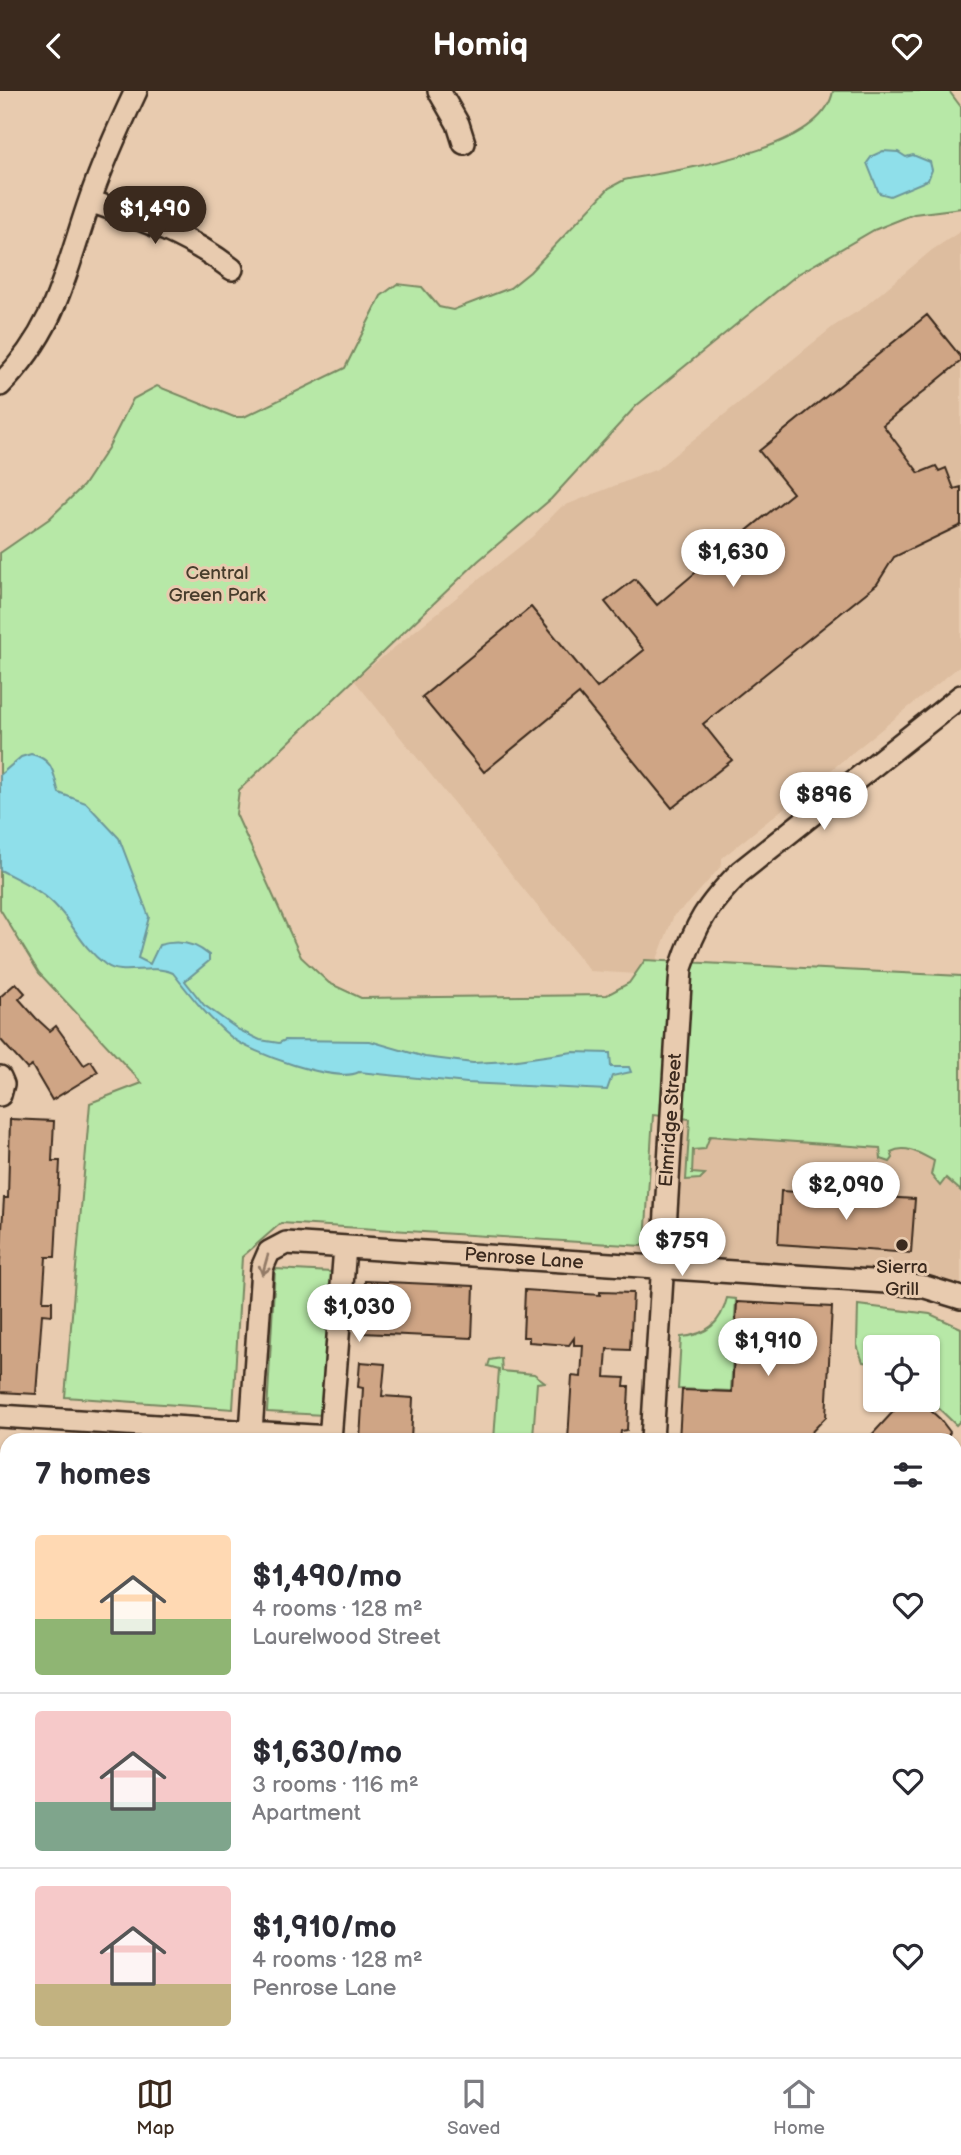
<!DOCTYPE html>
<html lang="en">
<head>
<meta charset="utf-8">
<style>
	body { margin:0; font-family:"Balsamiq Sans",sans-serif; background:#f2f2f3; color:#2b2b33; height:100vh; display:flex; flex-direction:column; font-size:26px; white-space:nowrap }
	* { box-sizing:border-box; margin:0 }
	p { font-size:23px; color:#7c7c81 }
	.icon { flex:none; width:38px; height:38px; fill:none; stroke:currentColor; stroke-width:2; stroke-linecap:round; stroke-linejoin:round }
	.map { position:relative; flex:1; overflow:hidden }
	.sheet { position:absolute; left:0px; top:1342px; width:962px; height:625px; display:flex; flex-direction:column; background:#fff; border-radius:21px 21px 0 0; box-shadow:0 2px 5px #0004 }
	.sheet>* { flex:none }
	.controls { position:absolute; left:863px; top:1244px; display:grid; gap:14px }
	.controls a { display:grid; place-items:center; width:77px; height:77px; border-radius:7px; background:#fff; box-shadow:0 2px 5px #0004; font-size:35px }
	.price { position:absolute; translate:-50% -60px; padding:0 16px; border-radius:24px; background:#fff; color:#222; font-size:23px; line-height:46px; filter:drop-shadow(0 2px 4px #0008) }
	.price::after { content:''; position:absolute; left:50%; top:42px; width:21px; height:16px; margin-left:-10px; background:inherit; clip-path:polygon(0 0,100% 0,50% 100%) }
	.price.selected { background:#3b2a1e; color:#fff }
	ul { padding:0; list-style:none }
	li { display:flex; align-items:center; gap:21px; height:175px; padding:0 35px }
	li+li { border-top:2px solid #e1e1e2 }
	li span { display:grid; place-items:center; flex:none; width:196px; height:140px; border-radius:7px; color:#555 }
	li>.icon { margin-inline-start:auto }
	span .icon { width:84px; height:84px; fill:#fffc; stroke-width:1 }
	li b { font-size:30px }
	h2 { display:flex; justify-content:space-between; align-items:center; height:84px; padding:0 35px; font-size:30px }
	header { display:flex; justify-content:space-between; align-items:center; height:91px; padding:0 35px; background:#3b2a1e; color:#fff; font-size:32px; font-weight:800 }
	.tabs { display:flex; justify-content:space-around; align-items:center; height:98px; border-top:2px solid #e1e1e2; background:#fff; font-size:19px; color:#7c7c81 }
	.tabs a { display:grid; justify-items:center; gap:4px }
	.tabs .selected { color:#3b2a1e }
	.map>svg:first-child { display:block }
</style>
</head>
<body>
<header><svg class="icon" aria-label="back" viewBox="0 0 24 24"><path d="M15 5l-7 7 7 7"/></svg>Homiq<svg class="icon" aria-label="heart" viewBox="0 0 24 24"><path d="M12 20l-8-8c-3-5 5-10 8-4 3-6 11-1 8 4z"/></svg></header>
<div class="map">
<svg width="961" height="1966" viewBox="0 0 961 1966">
	<rect width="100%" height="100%" fill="#e8cbaf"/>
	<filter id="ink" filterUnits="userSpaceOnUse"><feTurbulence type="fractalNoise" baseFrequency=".0143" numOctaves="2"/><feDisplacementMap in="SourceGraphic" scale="14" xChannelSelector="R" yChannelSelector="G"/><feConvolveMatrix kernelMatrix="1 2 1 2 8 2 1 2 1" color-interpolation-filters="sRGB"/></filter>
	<g filter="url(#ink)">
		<path fill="#ddbd9f" d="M961,140V574L722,767V774L688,813L674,824L651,884L590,880L354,589L533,445L561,416L657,378L834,235L863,217L932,159Z
			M673,1024L931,1044L961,1077V1205L665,1175Z"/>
		<path fill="#b7e8a7" stroke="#798962" stroke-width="2" d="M833,0H949L961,16V117L914,123L874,139L798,183L636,315L551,408L478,470L239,699L236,723L301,866L329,892L361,907L607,904L629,892L645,869L961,885V1100L946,1087L940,1095L931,1084L934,1070C921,1063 906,1053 891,1061L893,1067L890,1071L881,1068L880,1057L710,1045L705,1058L693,1059L692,1082L705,1083L700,1088L686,1089L690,1028L653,1024L645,1152L642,1155L281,1132L242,1166L233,1318L65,1306L90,1012L142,992L39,882L0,818V462L49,428L83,395L108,357L133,308L157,295L234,326H244L345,277L381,205L397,193L422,196L439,216L453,219L510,197L530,181L609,97L624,89C675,79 823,61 833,0Z
			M275,1178L332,1181L324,1324L267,1321Z
			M727,1207L736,1208L731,1300L678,1298L681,1246C707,1244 721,1232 727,1207Z
			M858,1214L930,1223L961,1237V1329L956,1334L928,1307V1256H875V1272L863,1271L857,1254Z
			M501,1267L502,1280L534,1283L545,1291L537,1292L533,1346L543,1349H494L499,1278L488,1275L490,1269Z
			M367,1960H678L670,1966H359Z"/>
		<path fill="#8fdfea" stroke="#6d9798" stroke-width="2" d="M883,60L898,61L906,66L913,64L930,71L932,79L928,89L890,105L879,102L867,72L872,65Z
			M31,663C55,669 53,683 59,702L86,712L119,747L149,826L138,867L150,873L159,854C177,849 194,851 209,864V870L185,890L204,914L239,939L260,949L279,952L285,949L370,950L425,966L473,972L510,970L573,961L610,962L611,976H629L631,981L612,985L607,999L467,992L359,981C337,993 250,962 231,946C208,927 191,905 173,882C150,872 123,886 106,874C80,855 75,834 54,813C39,798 19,789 0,779V684L21,666Z"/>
		<path fill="#cfa585" stroke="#3b2a1e" stroke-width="2" d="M927,224L961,266V270L883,334L919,382L936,375L939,380L946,377L954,398L961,396V434L894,466L877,493L703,633L732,669L672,717L579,603L484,681L422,606L531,516L597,597L644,559L605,511L635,488L657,514L708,471L703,465L718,452L723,459L793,402L759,360Z
			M16,892L25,902L19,908L36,927L50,940L56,935L84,974L91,970L98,981L52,1009L32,975L27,978L0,948V906Z
			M10,1028L54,1030L52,1070H60L55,1166H46L45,1181L43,1210H52V1224L42,1223L36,1303L0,1301V1171L4,1107H8Z
			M781,1100L915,1108L911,1162L778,1153Z
			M365,1190L474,1195L472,1247L363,1242Z
			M525,1199L600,1204V1201L633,1202L630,1259L607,1258L605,1286L625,1287L624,1295H629L627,1339L621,1340L620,1349H568L572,1285L581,1286L583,1254H574V1247L569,1254L529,1251V1246H523Z
			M737,1211L832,1216L826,1326L804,1349H679L682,1299L732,1301Z
			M360,1271L385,1273L382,1305L413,1307L411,1349H360L363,1297L358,1296Z
			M904,1309H919L940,1328L950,1341L947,1347L867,1349Z"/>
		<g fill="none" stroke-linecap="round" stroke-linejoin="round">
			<defs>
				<path id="minor" d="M439,0L458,33L464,52
					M90,110C141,128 188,144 232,178
					M0,294C57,237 65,181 90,109C103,71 119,36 136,0
					M0,986L3,993L0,1004
					M0,1325L330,1346
					M251,1341L262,1177L269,1161L286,1152L887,1191L925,1196L961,1207
					M330,1349L345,1156
					M652,1349L681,877C696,832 707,815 740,781L961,605
					M0,1531L7,1539"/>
				<path id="major" d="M956,1382L961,1376
					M956,1751L961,1744
					M304,1966L312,1960
					M725,1966L733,1960"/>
			</defs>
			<use href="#minor" stroke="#3b2a1e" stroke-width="26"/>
			<use href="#major" stroke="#3b2a1e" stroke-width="32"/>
			<use href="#minor" stroke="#e8cbaf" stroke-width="21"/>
			<use href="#major" stroke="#faddab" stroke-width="26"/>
		</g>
		<defs><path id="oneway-shaft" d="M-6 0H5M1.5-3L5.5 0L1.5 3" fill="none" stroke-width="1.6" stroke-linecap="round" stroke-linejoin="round" transform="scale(1.75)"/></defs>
		<use stroke="#927a66" href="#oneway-shaft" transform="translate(265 1174) rotate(106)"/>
	</g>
	<circle fill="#3b2a1e" stroke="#e8cbaf" stroke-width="2.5" cx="902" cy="1154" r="7"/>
	<g text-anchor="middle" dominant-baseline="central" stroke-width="6" stroke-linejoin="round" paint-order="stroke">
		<g font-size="19" fill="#473d2c" stroke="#e8cbaf">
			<text x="217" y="482">Central<tspan x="217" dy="22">Green Park</tspan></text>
		</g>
		<g font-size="19" fill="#3b2a1e" stroke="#e8cbaf">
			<text transform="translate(671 1029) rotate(-86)">Elmridge Street</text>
			<text transform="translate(524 1168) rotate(4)">Penrose Lane</text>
		</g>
		<g font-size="19" fill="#3b2a1e" stroke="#e8cbaf">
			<text x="902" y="1176">Sierra<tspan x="902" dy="22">Grill</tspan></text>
		</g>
	</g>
</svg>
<div class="controls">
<a><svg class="icon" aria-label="locate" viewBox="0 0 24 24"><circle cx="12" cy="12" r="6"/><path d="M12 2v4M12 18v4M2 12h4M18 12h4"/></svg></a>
</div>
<b class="price selected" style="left:155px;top:155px">$1,490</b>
<b class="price" style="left:733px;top:498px">$1,630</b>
<b class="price" style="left:824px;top:741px">$896</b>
<b class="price" style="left:846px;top:1131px">$2,090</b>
<b class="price" style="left:682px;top:1187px">$759</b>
<b class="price" style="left:359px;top:1253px">$1,030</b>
<b class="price" style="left:768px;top:1287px">$1,910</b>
<section class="sheet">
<h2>7 homes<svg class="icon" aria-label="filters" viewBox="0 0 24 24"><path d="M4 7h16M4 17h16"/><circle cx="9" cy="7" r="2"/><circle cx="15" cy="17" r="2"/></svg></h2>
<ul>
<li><span style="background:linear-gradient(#ffd9b3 60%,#8fb573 0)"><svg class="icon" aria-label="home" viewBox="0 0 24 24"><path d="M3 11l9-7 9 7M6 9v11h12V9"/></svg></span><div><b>$1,490/mo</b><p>4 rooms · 128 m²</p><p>Laurelwood Street</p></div><svg class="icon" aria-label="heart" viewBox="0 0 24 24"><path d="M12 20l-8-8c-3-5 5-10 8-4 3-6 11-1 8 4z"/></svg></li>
<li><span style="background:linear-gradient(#f6c9c9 65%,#7fa58c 0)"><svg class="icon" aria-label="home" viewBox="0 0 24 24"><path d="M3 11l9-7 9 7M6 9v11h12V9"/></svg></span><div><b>$1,630/mo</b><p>3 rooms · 116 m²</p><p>Apartment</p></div><svg class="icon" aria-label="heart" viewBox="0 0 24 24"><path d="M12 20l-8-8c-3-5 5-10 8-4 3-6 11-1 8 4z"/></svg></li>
<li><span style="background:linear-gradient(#f6c9c9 70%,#c2b280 0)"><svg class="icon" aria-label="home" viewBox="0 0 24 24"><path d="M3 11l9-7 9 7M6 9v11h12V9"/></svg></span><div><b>$1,910/mo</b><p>4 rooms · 128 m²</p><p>Penrose Lane</p></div><svg class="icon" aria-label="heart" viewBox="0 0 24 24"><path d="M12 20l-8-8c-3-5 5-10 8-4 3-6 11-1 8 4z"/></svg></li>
</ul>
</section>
</div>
<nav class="tabs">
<a class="selected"><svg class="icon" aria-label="map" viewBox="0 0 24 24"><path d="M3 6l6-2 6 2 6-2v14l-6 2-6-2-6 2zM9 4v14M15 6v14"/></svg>Map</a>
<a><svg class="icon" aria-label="saved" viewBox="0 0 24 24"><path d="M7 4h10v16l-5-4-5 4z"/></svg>Saved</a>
<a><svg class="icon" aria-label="home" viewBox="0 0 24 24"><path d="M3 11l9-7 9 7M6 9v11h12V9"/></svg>Home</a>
</nav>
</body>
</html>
